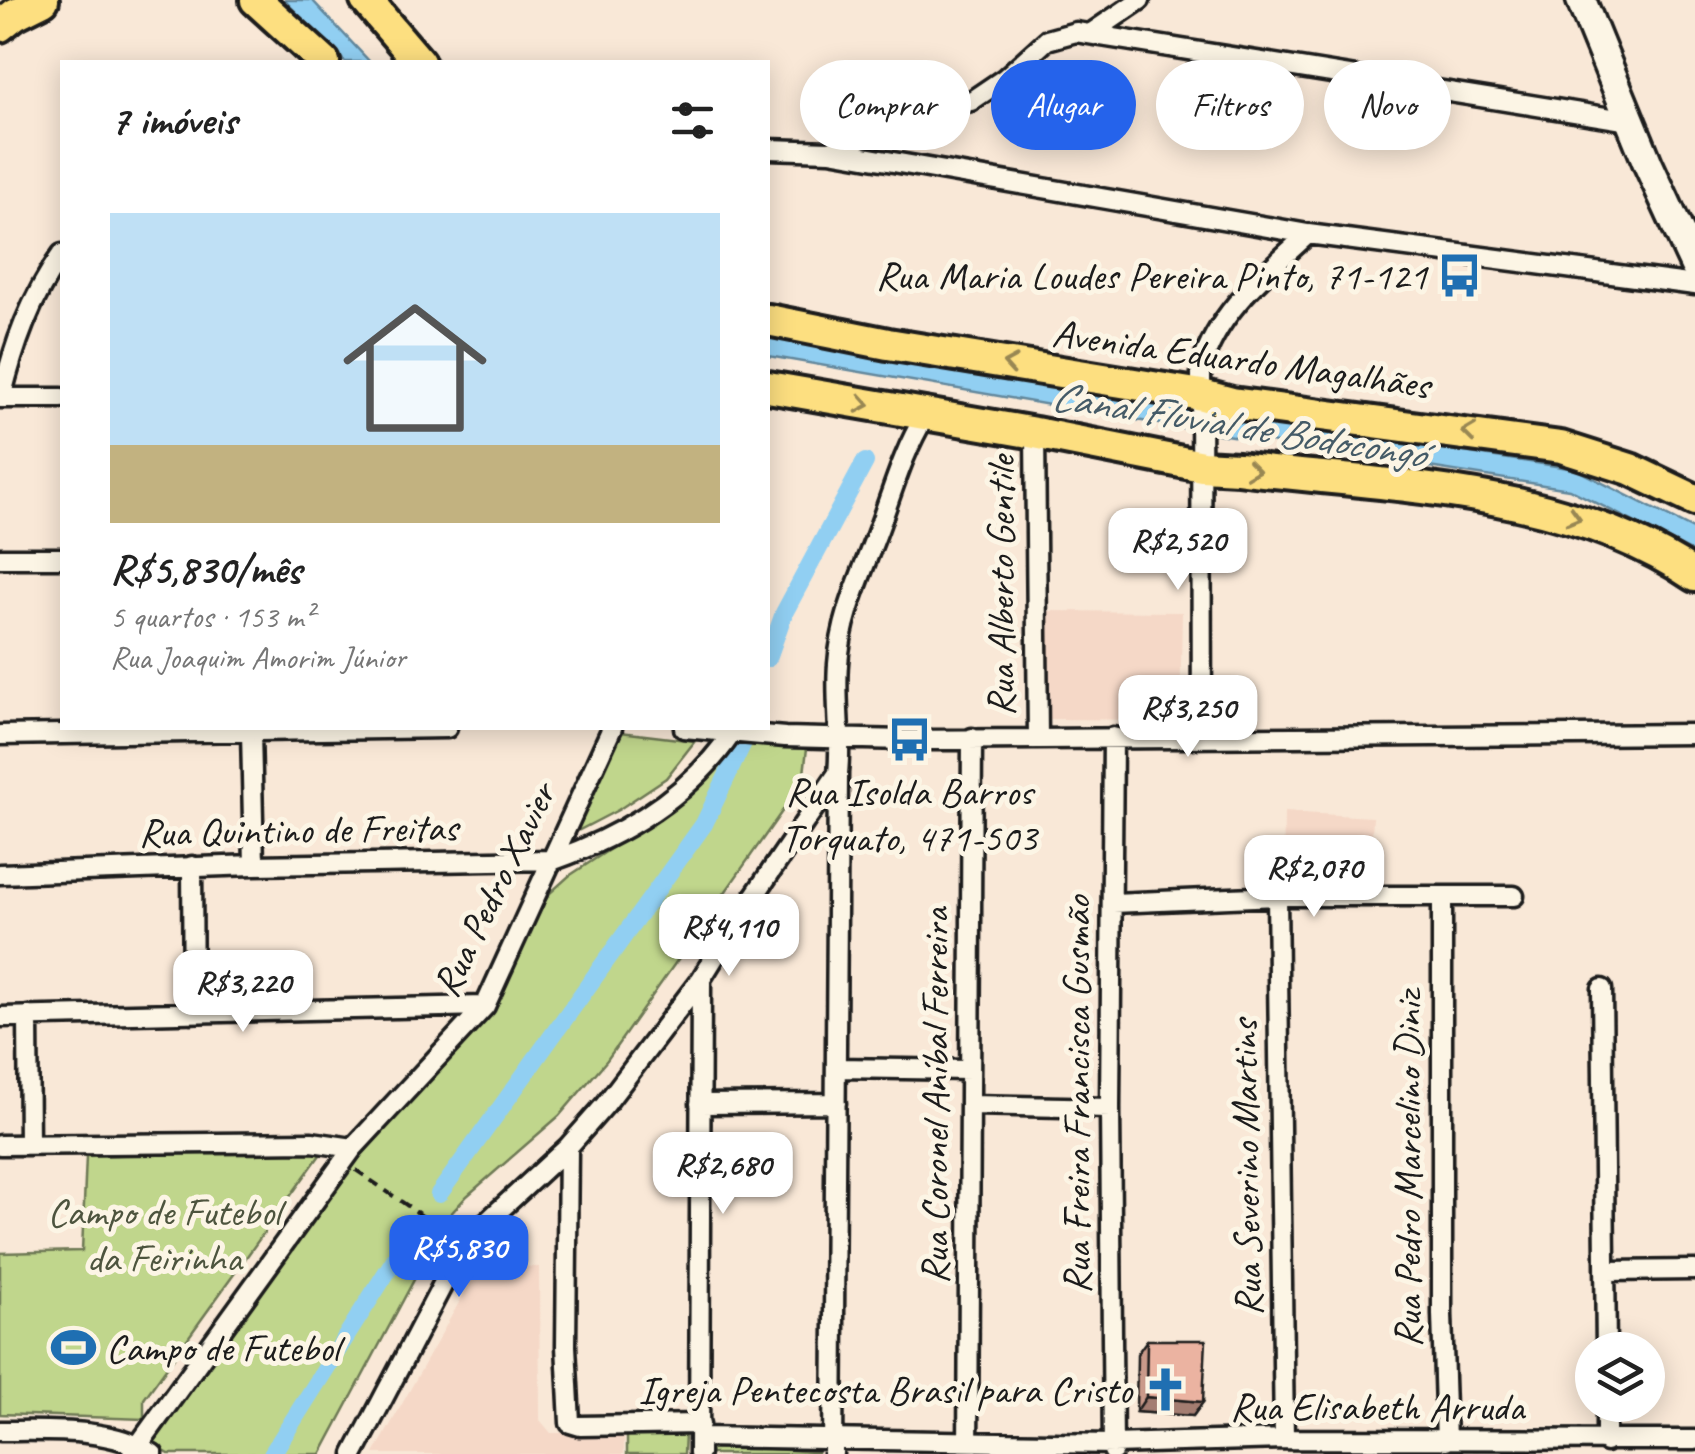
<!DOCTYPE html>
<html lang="pt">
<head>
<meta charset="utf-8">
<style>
	body { margin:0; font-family:Caveat,sans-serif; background:#f6f6f6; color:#222; height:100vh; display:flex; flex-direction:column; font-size:38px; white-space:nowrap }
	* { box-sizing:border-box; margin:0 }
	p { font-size:32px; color:#767676 }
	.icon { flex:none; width:55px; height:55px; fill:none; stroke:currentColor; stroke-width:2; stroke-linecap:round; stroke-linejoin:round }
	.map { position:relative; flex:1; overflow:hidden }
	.details { position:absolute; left:60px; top:60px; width:710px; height:670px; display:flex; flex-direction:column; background:#fff; border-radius:0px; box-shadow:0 5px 25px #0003 }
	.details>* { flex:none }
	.guide { position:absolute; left:800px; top:60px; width:745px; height:90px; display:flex; gap:20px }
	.tools { position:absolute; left:1575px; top:1332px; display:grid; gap:20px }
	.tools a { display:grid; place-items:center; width:90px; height:90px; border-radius:50%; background:#fff; box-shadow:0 5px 25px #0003; font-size:50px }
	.price { position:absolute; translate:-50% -85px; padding:0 22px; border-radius:20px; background:#fff; color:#222; font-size:32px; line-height:65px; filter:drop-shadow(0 2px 5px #0008) }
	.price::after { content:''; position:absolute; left:50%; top:60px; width:30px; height:22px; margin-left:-15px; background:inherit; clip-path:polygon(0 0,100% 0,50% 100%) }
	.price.selected { background:#2563eb; color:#fff }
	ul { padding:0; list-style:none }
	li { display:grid; align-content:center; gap:20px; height:530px; padding:0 50px }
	li span { display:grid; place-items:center; height:310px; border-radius:0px; color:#555 }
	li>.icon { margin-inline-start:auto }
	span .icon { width:180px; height:180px; fill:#fffc; stroke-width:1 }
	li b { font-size:42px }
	h2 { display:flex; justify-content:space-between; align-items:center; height:120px; padding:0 50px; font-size:42px }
	.pill { padding:0 35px; border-radius:45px; background:#fff; box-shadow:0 5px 25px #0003; font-size:35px; line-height:90px }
	.pill.selected { background:#2563eb; color:#fff }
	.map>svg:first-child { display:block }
</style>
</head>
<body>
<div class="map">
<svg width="1695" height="1454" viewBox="0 0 1695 1454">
	<rect width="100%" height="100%" fill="#f9e8d7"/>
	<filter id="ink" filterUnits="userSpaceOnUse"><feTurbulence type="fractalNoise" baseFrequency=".01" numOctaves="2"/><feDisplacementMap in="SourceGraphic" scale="20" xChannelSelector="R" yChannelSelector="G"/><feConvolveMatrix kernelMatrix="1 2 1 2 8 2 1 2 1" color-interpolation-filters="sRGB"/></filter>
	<g filter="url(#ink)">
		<path fill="#f5d8c7" d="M1048,611L1182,612L1180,720L1050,719Z
			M1284,812L1373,817L1369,884L1283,881Z
			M480,1265L539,1267L540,1420L551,1433L624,1432V1454H374Z"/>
		<path fill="#c0d68c" stroke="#6e7954" stroke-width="2.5" d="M612,731L695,741L666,778L618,810L566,837Z
			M727,744L807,748L804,774L783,810L607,1060L559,1116L467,1196L447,1218L321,1454H169L149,1442L354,1164L493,1008L538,912L550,893L569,876L691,796Z
			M325,1148L144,1399V1419L0,1414V1253L82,1251L86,1156Z
			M627,1431L685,1433L684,1454H627Z
			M697,1444L817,1452V1454H697Z"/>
		<path fill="#91cff2" stroke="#62879c" stroke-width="2.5" d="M284,0H312L370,62H345Z
			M768,331L1202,412L1575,469L1695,530V553L1569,489L1200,431L768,356Z"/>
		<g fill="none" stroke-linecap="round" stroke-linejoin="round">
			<path stroke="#91cff2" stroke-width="18" d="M768,658L784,613L865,462
				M439,1194L704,824L750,728
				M272,1454L407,1240"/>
			<defs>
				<path id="street" d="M1090,34L1140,0
					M768,149L830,151L1308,234L1695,285
					M830,151L945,107L971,101L1005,78L1047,40L1076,32L1630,121
					M0,398H62
					M1,398C14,345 30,299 62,254
					M1035,433L1038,738
					M0,558H62
					M684,728L785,737L904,740L1695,734
					M251,731L254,865
					M0,735L447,728
					M1202,736L1201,368C1218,310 1265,274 1308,234
					M192,866L193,1013
					M0,874L254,865L554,860C625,835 689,796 732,733
					M1277,896L1284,1439
					M1442,897V1314L1446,1441
					M1113,903L1277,896H1514
					M1602,989L1606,1350
					M28,1016L29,1145
					M0,1017L485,1006
					M837,1068L970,1070
					M700,1104L836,1103
					M971,1105L1110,1108
					M0,1145L312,1142L353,1148
					M568,1147L566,1346L570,1423L580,1426L700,1424
					M1607,1271L1695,1270
					M1606,1405V1442
					M0,1431C49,1431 110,1427 153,1454
					M700,1437L1113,1444L1284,1439L1695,1440
					M1113,1451L1110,1108L1113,737
					M132,1454L353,1148L485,1006L612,728
					M354,1454L465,1242L568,1147L605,1105L701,979L735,924L838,773
					M699,1454L701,980
					M833,1454L838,773C842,736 835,701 838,664C841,619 859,580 875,538C892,494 901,456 925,416
					M968,1454L972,738"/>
				<path id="secondary" d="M1581,0L1648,164L1695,266"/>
				<path id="primary" d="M256,0L324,62
					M366,0L419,62
					M0,26L15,14L43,0
					M768,320L888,344L1202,395L1232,403L1561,447L1630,469L1695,500
					M768,387L1035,433L1202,466L1238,468C1390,487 1565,487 1695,576"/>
			</defs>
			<use href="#street" stroke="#1c1c1c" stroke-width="25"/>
			<use href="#secondary" stroke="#1c1c1c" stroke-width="35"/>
			<use href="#primary" stroke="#1c1c1c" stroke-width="38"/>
			<path stroke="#1c1c1c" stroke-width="4" stroke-dasharray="10 8" stroke-linecap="butt" d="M356,1170L451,1236"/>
			<use href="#street" stroke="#fcf5e5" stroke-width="18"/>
			<use href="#secondary" stroke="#fcf5e5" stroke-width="28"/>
			<use href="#primary" stroke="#fddf80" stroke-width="30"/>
		</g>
		<path fill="#ca9a8a" stroke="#1c1c1c" stroke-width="2.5" d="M1147,1340L1203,1402L1193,1416L1136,1412L1137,1354Z"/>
		<path fill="#a47d71" stroke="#1c1c1c" stroke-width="2.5" d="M1146,1397L1203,1402L1193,1416L1136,1412Z"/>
		<path fill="#ebb3a1" stroke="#1c1c1c" stroke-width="2.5" d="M1147,1340H1206L1203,1402L1146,1397Z"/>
		<defs><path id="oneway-chevron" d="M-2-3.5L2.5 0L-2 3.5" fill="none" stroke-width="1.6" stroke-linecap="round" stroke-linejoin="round" transform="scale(2.5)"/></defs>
		<g stroke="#988753">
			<use href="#oneway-chevron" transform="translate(1010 364) rotate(-170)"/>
			<use href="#oneway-chevron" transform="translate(863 404) rotate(10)"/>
			<use href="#oneway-chevron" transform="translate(1469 432) rotate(-173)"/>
			<use href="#oneway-chevron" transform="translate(1253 470) rotate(7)"/>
			<use href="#oneway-chevron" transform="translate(1574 517) rotate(16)"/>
		</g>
	</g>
	<defs>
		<symbol id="bus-bare" viewBox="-9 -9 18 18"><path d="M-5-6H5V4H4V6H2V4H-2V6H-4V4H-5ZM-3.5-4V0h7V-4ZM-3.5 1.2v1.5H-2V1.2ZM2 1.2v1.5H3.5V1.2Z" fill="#1f6fb2" stroke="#fcf5e5" stroke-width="2.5" paint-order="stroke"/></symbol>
		<symbol id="stadium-bare" viewBox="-9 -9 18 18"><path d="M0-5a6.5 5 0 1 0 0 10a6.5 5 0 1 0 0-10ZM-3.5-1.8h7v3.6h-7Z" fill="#1f6fb2" stroke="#fcf5e5" stroke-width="2.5" paint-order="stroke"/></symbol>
		<symbol id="church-bare" viewBox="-9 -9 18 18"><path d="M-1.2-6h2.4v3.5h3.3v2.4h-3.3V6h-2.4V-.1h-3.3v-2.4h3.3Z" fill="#1f6fb2" stroke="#fcf5e5" stroke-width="2.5" paint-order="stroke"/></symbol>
	</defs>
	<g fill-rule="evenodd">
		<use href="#bus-bare" x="1428" y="244" width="63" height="63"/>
		<use href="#bus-bare" x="878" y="708" width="63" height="63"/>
		<use href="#stadium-bare" x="42" y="1316" width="63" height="63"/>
		<use href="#church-bare" x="1134" y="1358" width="63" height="63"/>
	</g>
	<g text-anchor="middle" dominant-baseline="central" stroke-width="10" stroke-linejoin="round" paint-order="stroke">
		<g font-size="40" fill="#1c1c1c" stroke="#fcf5e5" text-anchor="end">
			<text x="1427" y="276">Rua Maria Loudes Pereira Pinto, 71-121</text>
			<text x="909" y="792" text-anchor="middle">Rua Isolda Barros<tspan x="909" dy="46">Torquato, 471-503</tspan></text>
			<text x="106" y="1348" text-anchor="start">Campo de Futebol</text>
			<text x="1132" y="1390">Igreja Pentecosta Brasil para Cristo</text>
		</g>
		<g font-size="40" fill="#1c1c1c" stroke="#fcf5e5">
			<text transform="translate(1241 359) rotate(8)">Avenida Eduardo Magalhães</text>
			<text transform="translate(1001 586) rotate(-90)">Rua Alberto Gentile</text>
			<text transform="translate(298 830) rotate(-1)">Rua Quintino de Freitas</text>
			<text transform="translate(494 890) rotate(-64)">Rua Pedro Xavier</text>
			<text transform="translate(1077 1095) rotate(-90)">Rua Freira Francisca Gusmão</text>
			<text transform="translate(935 1096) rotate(-90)">Rua Coronel Aníbal Ferreira</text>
			<text transform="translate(1246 1168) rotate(-91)">Rua Severino Martins</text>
			<text transform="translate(1408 1169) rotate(-90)">Rua Pedro Marcelino Diniz</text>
			<text x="1377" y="1407">Rua Elisabeth Arruda</text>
		</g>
		<g font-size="40" fill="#4d543e" stroke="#fcf5e5">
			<text x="164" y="1212">Campo de Futebol<tspan x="164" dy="46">da Feirinha</tspan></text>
		</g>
		<g font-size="42" font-style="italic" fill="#455b67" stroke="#fcf5e5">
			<text transform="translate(1238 425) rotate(9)">Canal Fluvial de Bodocongó</text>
		</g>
	</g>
</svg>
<div class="tools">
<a><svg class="icon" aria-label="layers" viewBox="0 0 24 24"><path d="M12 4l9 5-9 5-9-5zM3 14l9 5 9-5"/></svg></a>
</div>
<b class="price" style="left:1178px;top:593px">R$2,520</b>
<b class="price" style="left:1188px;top:760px">R$3,250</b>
<b class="price" style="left:1314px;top:920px">R$2,070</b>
<b class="price" style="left:729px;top:979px">R$4,110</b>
<b class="price" style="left:243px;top:1035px">R$3,220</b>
<b class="price" style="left:723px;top:1217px">R$2,680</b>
<b class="price selected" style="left:459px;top:1300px">R$5,830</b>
<div class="guide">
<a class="pill">Comprar</a>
<a class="pill selected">Alugar</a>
<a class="pill">Filtros</a>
<a class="pill">Novo</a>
</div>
<section class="details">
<h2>7 imóveis<svg class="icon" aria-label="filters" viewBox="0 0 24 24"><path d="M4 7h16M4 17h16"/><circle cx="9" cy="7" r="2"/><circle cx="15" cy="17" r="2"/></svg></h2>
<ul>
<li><span style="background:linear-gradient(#bfe0f5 75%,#c2b280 0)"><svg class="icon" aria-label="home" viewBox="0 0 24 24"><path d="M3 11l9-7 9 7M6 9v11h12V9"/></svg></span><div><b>R$5,830/mês</b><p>5 quartos · 153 m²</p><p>Rua Joaquim Amorim Júnior</p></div></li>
</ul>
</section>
</div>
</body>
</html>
